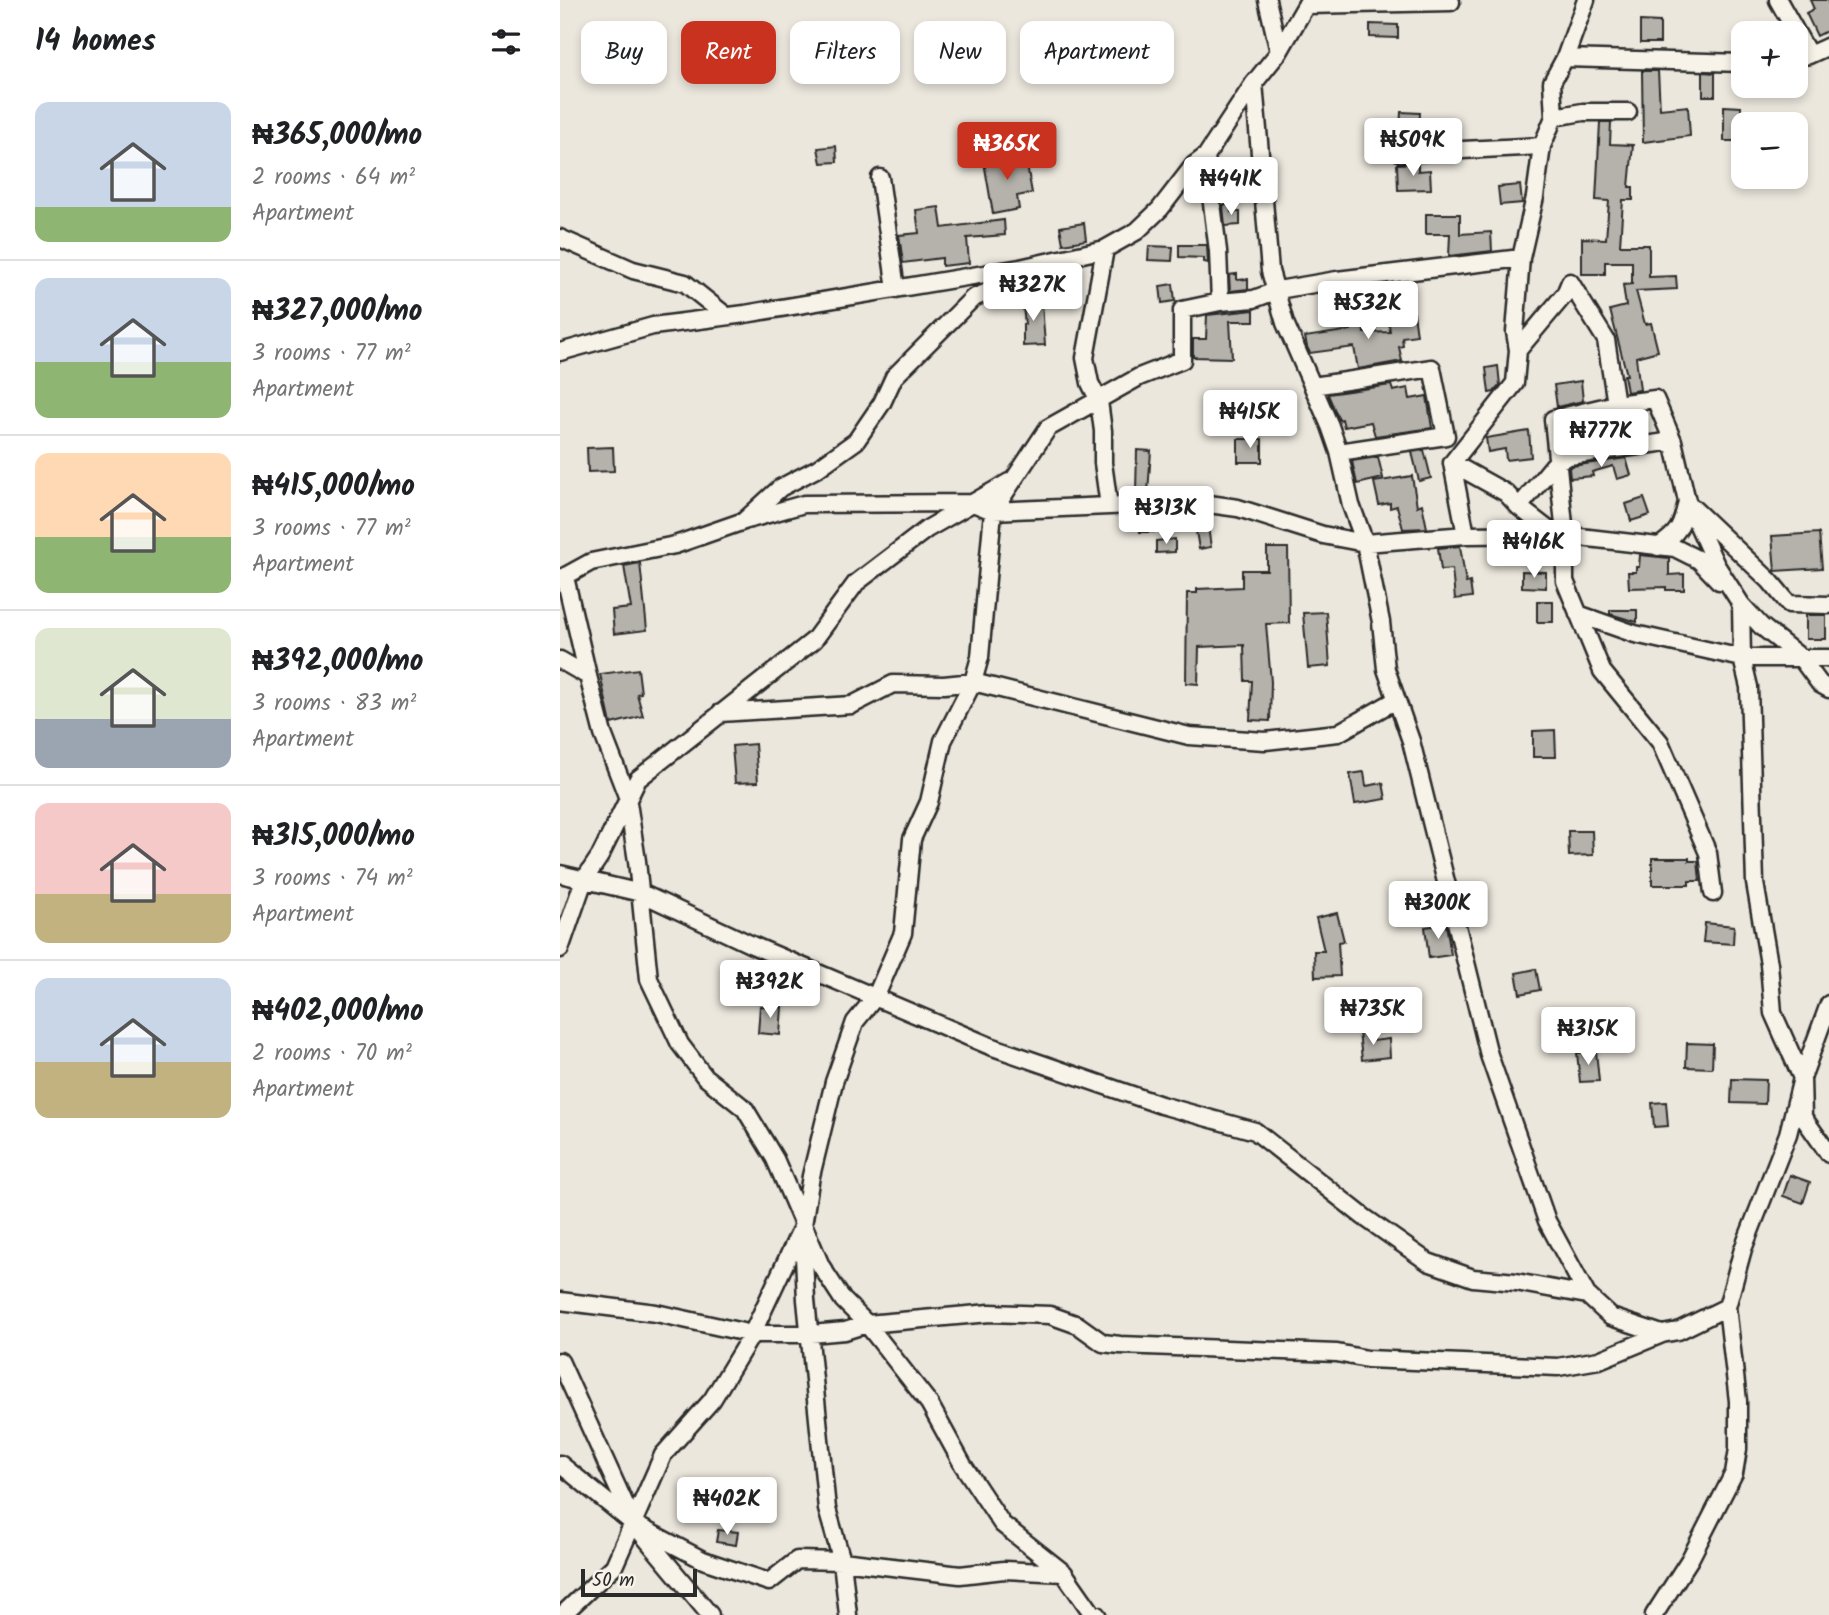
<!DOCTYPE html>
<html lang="en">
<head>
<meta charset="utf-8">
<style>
	body { margin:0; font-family:Kalam,sans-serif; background:#f2f2f2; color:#202124; height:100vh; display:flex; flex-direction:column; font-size:26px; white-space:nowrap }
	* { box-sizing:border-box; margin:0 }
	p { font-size:23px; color:#757577 }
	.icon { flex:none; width:38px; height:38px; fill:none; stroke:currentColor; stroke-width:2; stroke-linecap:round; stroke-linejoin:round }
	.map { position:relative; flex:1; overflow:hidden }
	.side { display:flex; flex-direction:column; background:#fff; width:560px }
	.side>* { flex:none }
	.top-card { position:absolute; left:21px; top:21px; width:665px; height:63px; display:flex; gap:14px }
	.fabs { position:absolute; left:1171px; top:21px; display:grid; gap:14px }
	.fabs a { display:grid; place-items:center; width:77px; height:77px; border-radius:14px; background:#fff; box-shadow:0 4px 10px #0003; font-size:35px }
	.scale { position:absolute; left:21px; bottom:18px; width:116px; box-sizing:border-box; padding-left:7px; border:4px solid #2b2b2b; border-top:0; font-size:19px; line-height:24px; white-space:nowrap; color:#2b2b2b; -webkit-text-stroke:5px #f7f3e8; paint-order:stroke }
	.price { position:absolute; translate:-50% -60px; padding:0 16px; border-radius:7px; background:#fff; color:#222; font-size:23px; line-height:46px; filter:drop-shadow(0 2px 4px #0008) }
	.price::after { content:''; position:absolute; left:50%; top:42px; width:21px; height:16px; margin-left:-10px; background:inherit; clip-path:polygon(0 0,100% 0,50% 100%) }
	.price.active { background:#c8321e; color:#fff }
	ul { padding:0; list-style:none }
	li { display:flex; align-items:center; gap:21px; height:175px; padding:0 35px }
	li+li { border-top:2px solid #e0e0e0 }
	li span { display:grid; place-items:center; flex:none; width:196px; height:140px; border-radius:14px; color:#555 }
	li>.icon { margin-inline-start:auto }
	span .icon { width:84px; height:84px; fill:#fffc; stroke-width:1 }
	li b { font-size:30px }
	h2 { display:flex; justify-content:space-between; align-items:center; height:84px; padding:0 35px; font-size:30px }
	.pill { padding:0 24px; border-radius:14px; background:#fff; box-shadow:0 4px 10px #0003; font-size:24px; line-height:63px }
	.pill.active { background:#c8321e; color:#fff }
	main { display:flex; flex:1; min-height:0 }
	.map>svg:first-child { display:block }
</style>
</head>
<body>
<main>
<section class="side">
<h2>14 homes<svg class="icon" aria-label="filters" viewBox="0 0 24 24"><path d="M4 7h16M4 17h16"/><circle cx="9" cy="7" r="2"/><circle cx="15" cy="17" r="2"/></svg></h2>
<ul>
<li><span style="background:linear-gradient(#c9d6e8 75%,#8fb573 0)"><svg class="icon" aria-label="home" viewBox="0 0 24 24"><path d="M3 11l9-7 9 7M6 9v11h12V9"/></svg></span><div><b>₦365,000/mo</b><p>2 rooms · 64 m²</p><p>Apartment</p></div></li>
<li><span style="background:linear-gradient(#c9d6e8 60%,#8fb573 0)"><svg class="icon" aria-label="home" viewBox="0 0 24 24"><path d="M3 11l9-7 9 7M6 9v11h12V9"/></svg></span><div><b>₦327,000/mo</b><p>3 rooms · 77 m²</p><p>Apartment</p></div></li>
<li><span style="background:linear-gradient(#ffd9b3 60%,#8fb573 0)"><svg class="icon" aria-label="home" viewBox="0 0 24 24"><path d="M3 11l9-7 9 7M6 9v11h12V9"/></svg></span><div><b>₦415,000/mo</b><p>3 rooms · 77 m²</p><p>Apartment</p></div></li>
<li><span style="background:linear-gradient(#dfe7d0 65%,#9aa5b1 0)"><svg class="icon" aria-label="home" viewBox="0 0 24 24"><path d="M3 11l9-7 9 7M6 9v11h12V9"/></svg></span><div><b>₦392,000/mo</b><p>3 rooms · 83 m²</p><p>Apartment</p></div></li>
<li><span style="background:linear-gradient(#f6c9c9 65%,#c2b280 0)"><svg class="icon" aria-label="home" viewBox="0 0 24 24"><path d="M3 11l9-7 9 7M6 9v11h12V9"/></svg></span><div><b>₦315,000/mo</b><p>3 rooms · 74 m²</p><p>Apartment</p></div></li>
<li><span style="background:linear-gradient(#c9d6e8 60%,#c2b280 0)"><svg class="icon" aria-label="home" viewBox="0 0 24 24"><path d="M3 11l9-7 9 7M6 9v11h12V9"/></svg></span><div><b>₦402,000/mo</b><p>2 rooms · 70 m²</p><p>Apartment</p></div></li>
</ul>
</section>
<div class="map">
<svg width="1269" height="1615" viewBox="0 0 1269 1615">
	<rect width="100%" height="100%" fill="#ebe7dd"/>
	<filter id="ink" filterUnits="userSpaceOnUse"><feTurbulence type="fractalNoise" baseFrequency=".0143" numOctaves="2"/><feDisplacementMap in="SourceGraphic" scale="14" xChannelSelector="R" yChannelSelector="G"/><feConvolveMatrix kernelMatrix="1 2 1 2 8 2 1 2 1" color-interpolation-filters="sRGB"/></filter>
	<g filter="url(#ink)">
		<path fill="#b5b2ab" stroke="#2b2b2b" stroke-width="2" d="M1250,0H1269V30L1257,36L1246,13L1254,9Z
			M1080,21L1100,22V43H1080Z
			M810,24L838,25V38L810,37Z
			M1082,71H1098L1100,109L1128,106L1130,136L1083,142Z
			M1143,72L1155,73V96H1143Z
			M1164,106L1181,107V141H1164Z
			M841,112L860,113L859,131H840Z
			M1040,122H1051L1050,144L1073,145L1069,187H1073V200H1063L1060,245H1089V277L1116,276L1117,289L1076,291L1085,324L1091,323L1098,351L1076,357L1080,390L1067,392L1064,375H1067L1050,310L1066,306L1063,285L1072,284V262H1045V274H1022V238L1046,239L1049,201L1036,200Z
			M276,146L277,162L261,163L258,148Z
			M465,154L472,193L457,196L459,209L433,214L424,162Z
			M858,163V171L870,170L871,189L838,190L837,164Z
			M960,185L962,203L940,205L938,187Z
			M663,205H671V212H680V225L665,226Z
			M379,207L382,228L444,220L445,235L407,238L409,263L382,266V258L343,263L339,235L359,233L356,210Z
			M866,214H900V234L931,232L932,251L889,256L890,234H866Z
			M524,223L526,240L503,244L500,227Z
			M619,245H647L648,263L644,262V258L619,257Z
			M589,246L613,247L612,261L588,260Z
			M677,274V280L688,279V289L670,291L669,275Z
			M613,284L615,301L602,303L600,286Z
			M475,297L476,304H482L485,345L463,346V324H465L462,299Z
			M694,310V321H670L672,358L633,357V339H646L647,315Z
			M854,313L857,335L842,337L843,346L839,347L842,361L798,369L794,347L750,353L747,347L745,337L791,330V322L803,321L804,333L830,332L828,316Z
			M938,366L940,385L934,392L929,393L926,368Z
			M1021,381L1023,401L997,407L994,385Z
			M831,385L833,391L848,388L850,399L867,396L872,428L815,436L811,422L784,427L782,419L779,420L769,397L768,394Z
			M969,431L971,457L946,460L945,449L928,452L926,438Z
			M678,439H702V462H678Z
			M53,447L54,471L28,472L27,448Z
			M577,450L591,451L588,492L576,491Z
			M864,450L871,478L859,481L852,452Z
			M818,457L823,478L797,484L792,461Z
			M1066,458L1071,475L1057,479L1053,466L1032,472L1033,476L1010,478L1009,468L1012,466Z
			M852,476L857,506L862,504L867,528L843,529L837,506L830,508V503L819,505L814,482Z
			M1084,498L1090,515L1071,521L1066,504Z
			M633,513L646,514L651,547L639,549Z
			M594,514V532H580L581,515Z
			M1259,533L1262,568L1215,571L1212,536Z
			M615,539V552L596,553V541Z
			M900,546L906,583L910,582L912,597L895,599L892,569L881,570L878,548Z
			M707,548H728L729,623L706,624L711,682L710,721L690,720L692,681H685L684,645L639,647L638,684L626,683L627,593H637V589L682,587V570H707Z
			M1080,555L1109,558V575L1124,574V590H1106V587L1069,588L1068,572H1076V567H1079Z
			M80,563L87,630L54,634L52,610L71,608L64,566Z
			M962,571L986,572V588L962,587Z
			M977,601H993V622H977Z
			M1050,610H1077V622L1050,614Z
			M766,612L770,666L748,668L743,613Z
			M1246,615H1266V639H1246Z
			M78,669L81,693L77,694L83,716L51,724L40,674Z
			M995,730L996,757H973V731Z
			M195,744L198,782L175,783L172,746Z
			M804,772L806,786L823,783L826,799L795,804L790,774Z
			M1008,831H1032L1033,855L1009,856Z
			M1092,858H1129V861H1138L1140,881H1129V885H1092Z
			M777,913L784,941L778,942L780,976L755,977L754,951H764L756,918Z
			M1145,923L1174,926L1173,944L1143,942Z
			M886,924L891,955L869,958L865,927Z
			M976,969L980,990L960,994L956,973Z
			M200,1006L222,1007L220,1035L198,1033Z
			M812,1030L813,1041L829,1039L830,1057L802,1060L799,1031Z
			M1127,1043L1153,1044L1152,1068L1126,1067Z
			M1036,1051L1039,1081L1020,1082L1017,1053Z
			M1172,1079L1206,1080L1205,1104L1171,1103Z
			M1106,1102L1108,1126L1094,1127L1092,1103Z
			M1230,1175L1250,1182L1243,1203L1223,1196Z
			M158,1530L178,1532L176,1545L156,1542Z"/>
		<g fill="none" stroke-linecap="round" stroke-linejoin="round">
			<defs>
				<path id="street" d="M707,0L719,52
					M1218,0L1249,55
					M746,5L891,2
					M1236,57L1249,55L1269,46
					M1005,58L1183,63
					M694,83L710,271L725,323L770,426L779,452L791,505L805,543L821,622L826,669L851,741L929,1055L987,1221L1027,1295L1051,1317L1102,1334L1118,1331L1167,1307
					M994,117L1023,112H1068
					M841,153L982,146
					M646,156L658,251L660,302
					M320,178L336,289
					M0,238L73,270L125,283L165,315
					M545,249L525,358L530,383L539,401L543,431V463L549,506L634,502L678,508L763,535L805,543L906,535L994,534
					M958,350L1005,294L1010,282L1046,340L1056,404L1095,399L1113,441L1127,501L1156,565L1181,604L1182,658L1189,687L1195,883L1209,964L1213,1013L1242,1078L1243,1117L1269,1154
					M0,352L93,326L185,314L460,268L545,249L577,231L600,209L634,165L646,156L694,83L719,52L749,0
					M753,386L872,368L886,436L779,452
					M1056,404L993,419L1005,534V581L1042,671L1100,742L1148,853L1153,893
					M892,463L946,493L959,507L994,534L1115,548L1139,560L1159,581
					M959,507L997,461L1009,456L1113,441
					M1133,508L1210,581L1229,604L1269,605
					M187,520L244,504L413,503L433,511L549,506
					M906,535L892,463L955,383L958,350L955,332L961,258L975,197L982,146L994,117L992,82L1005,58L1026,0
					M1098,547C1119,533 1122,526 1127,501
					M5,577L28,676
					M0,579L31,562L115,545L184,521L220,488L258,468L296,441L322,403L334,377L413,298L438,288L460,268
					M1179,602L1201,626L1240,657L1260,684L1269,689
					M1018,614L1075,634L1182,658H1269
					M0,660L28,676L43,734L67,796L77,861L89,979L120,1044L145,1077L185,1109L215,1159L261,1266L283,1300L307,1324L369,1403L403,1465L442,1524L504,1573L532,1613L537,1615
					M160,713L292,705L333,684L384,685L413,682L629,736L705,741L778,733L836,700
					M0,874L81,893L192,945L430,1046L601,1105L695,1131L804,1217L868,1262L913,1278L956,1282L1027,1295
					M0,949L24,880L40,856L78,779L254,640L296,583L367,529L449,482
					M243,1234L246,1300L267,1509L282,1561L288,1615
					M0,1301L96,1313L192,1334H251L285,1331L307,1324L430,1313L490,1315L518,1325L543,1343L560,1345L777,1353L807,1359L998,1367L1039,1360L1102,1334
					M0,1361L74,1524L150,1615
					M0,1464L74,1524L143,1560L209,1582L237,1560L282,1561L400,1575L444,1570L504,1573
					M2,1615L54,1566L103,1455L152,1400L192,1334L243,1225L251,1176L274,1082L295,1022L316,996L343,933L352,839L369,802L383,741L413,682L420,657L433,511L488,428L579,377L622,360V310L660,302L694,299L718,290L777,280L961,258
					M1094,1615L1130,1559L1174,1473L1178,1449V1401L1167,1307L1183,1249L1228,1134L1242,1078L1269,1004"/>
			</defs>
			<use href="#street" stroke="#2b2b2b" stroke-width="21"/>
			<use href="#street" stroke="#f7f3e8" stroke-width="16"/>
		</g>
	</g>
</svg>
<div class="fabs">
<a>+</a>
<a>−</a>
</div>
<div class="scale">50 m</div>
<b class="price" style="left:853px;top:178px">₦509K</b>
<b class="price active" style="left:447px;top:182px">₦365K</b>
<b class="price" style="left:671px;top:217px">₦441K</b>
<b class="price" style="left:473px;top:323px">₦327K</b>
<b class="price" style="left:808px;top:341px">₦532K</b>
<b class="price" style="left:690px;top:450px">₦415K</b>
<b class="price" style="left:1041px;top:469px">₦777K</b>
<b class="price" style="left:606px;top:546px">₦313K</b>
<b class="price" style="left:974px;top:580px">₦416K</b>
<b class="price" style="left:878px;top:941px">₦300K</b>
<b class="price" style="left:210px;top:1020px">₦392K</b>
<b class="price" style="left:813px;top:1047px">₦735K</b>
<b class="price" style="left:1028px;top:1067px">₦315K</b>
<b class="price" style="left:167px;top:1537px">₦402K</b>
<div class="top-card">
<a class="pill">Buy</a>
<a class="pill active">Rent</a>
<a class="pill">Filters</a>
<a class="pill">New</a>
<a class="pill">Apartment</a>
</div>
</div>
</main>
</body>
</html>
